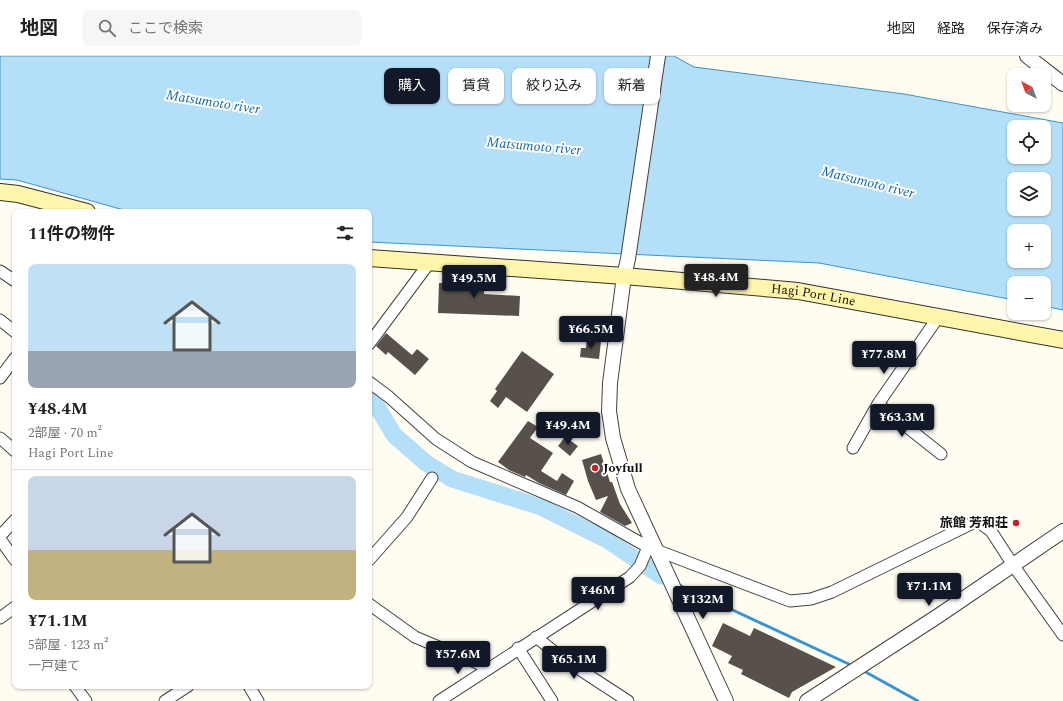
<!DOCTYPE html>
<html lang="ja">
<head>
<meta charset="utf-8">
<style>
	body { margin:0; font-family:Spectral,"Noto Sans JP",serif; background:#f6f6f6; color:#202124; height:100vh; display:flex; flex-direction:column; font-size:15px; white-space:nowrap }
	* { box-sizing:border-box; margin:0 }
	p { font-size:13px; color:#757577 }
	.icon { flex:none; width:22px; height:22px; fill:none; stroke:currentColor; stroke-width:2; stroke-linecap:round; stroke-linejoin:round }
	.map { position:relative; flex:1; overflow:hidden }
	.panel { position:absolute; left:12px; top:153px; width:360px; height:480px; display:flex; flex-direction:column; background:#fff; border-radius:8px; box-shadow:0 1px 3px #0004 }
	.panel>* { flex:none }
	.guide { position:absolute; left:384px; top:12px; width:380px; height:36px; display:flex; gap:8px }
	.needle { width:26px; rotate:319deg }
	.controls { position:absolute; left:1007px; top:12px; display:grid; gap:8px }
	.controls a { display:grid; place-items:center; width:44px; height:44px; border-radius:8px; background:#fff; box-shadow:0 1px 3px #0004; font-size:20px }
	.price { position:absolute; translate:-50% -34px; padding:0 9px; border-radius:4px; background:#111827; color:#fff; font-size:13px; line-height:26px; filter:drop-shadow(0 1px 2px #0008) }
	.price::after { content:''; position:absolute; left:50%; top:24px; width:12px; height:9px; margin-left:-6px; background:inherit; clip-path:polygon(0 0,100% 0,50% 100%) }
	.price.current { background:#222; color:#fff }
	ul { padding:0; list-style:none }
	li { display:grid; align-content:center; gap:8px; height:212px; padding:0 16px }
	li+li { border-top:1px solid #e0e0e0 }
	li span { display:grid; place-items:center; height:124px; border-radius:8px; color:#555 }
	li>.icon { margin-inline-start:auto }
	span .icon { width:72px; height:72px; fill:#fffc; stroke-width:1 }
	li b { font-size:17px }
	h2 { display:flex; justify-content:space-between; align-items:center; height:48px; padding:0 16px; font-size:17px }
	.pill { padding:0 14px; border-radius:8px; background:#fff; box-shadow:0 1px 3px #0004; font-size:14px; line-height:36px }
	.pill.current { background:#111827; color:#fff }
	header { display:flex; align-items:center; gap:24px; box-sizing:border-box; height:56px; padding:0 20px; background:#fff; border-bottom:1px solid #e0e0e0 }
	header strong { font-size:19px }
	nav { display:flex; gap:22px; margin-inline-start:auto; font-size:14px }
	.search { width:280px; height:36px; background:#f6f6f6; display:flex; align-items:center; gap:10px; box-sizing:border-box; padding:0 14px; border-radius:8px; color:#757577; font-size:15px }
	.map>svg:first-child { display:block }
</style>
</head>
<body>
<header>
<strong>地図</strong>
<div class="search"><svg class="icon" aria-label="search" viewBox="0 0 24 24"><circle cx="10" cy="10" r="6"/><path d="M15 15l6 6"/></svg>ここで検索</div>
<nav><a>地図</a><a>経路</a><a>保存済み</a></nav>
</header>
<div class="map">
<svg width="1063" height="645" viewBox="0 0 1063 645">
	<rect width="100%" height="100%" fill="#fffcf1"/>
	<path fill="#b4dff8" stroke="#3895d2" fill-rule="evenodd" d="M0,0H674L694,11L904,38L1063,67V254L1044,250V227H1014V244L819,207L369,186V156H131L17,124L0,123ZM1014,71H1044V101H1014ZM1014,123H1044V153H1014ZM1014,175H1044V205H1014Z"/>
	<g fill="none" stroke-linecap="round" stroke-linejoin="round">
		<path stroke="#3895d2" stroke-width="3" d="M677,528L853,610
			M862,614L918,645"/>
		<path stroke="#b4dff8" stroke-width="17" d="M369,337L394,379L426,407L452,423L541,451L607,484L661,520"/>
	</g>
	<path fill="#58504b" d="M465,219L485,220L484,238L520,240L519,260L438,257L439,227H449V222H465Z
		M386,277L412,299L417,293L429,303L415,319L388,296L386,299L376,290Z
		M587,283L601,285L599,303L580,301L581,292H586Z
		M522,295L554,318L527,356L506,341L498,352L490,345L497,335L495,333Z
		M562,361L573,368L567,377L556,369Z
		M528,365L538,371L530,382L553,397L541,415L557,425L562,417L574,425L566,439L539,427L526,419L525,421L509,414L498,406Z
		M565,381L578,390L570,400L558,390Z
		M601,398L610,426H612L620,448L632,467L625,470L600,456L608,440L596,444L588,425L582,404Z
		M723,567L750,580L754,572L836,611L792,636L789,642L741,618L743,614L728,607L732,600L712,590Z"/>
	<g fill="none" stroke-linecap="round" stroke-linejoin="round">
		<defs>
			<path id="minor" d="M0,215L15,225
				M0,264L15,276
				M369,288L430,206
				M0,322L15,302
				M369,326L389,341L436,383L472,406L577,451L648,491L790,545L811,543L832,536L977,465L991,475L1013,509L1063,579
				M878,348L941,398
				M0,382L15,395
				M853,392L878,348L939,260
				M0,480L15,464
				M0,483L15,504
				M369,504L407,461L432,422
				M369,548L415,581L489,612
				M0,562L15,551
				M536,581L562,602L628,645
				M518,592L552,645
				M75,630L86,645
				M249,630L258,645
				M165,645L188,630
				M439,645L630,521L640,510L648,491"/>
			<path id="tertiary" d="M658,0L628,203L624,220L610,327L609,355L613,382L628,433L726,645
				M1027,0L1063,28
				M807,645L938,560L1063,475"/>
			<g id="secondary">
				<path d="M0,136L18,138L87,156"/>
				<path id="s1" d="M369,202L624,220L798,235L1063,284"/>
			</g>
		</defs>
		<use href="#minor" stroke="#424242" stroke-width="13"/>
		<use href="#tertiary" stroke="#424242" stroke-width="16"/>
		<use href="#secondary" stroke="#313131" stroke-width="18"/>
		<use href="#minor" stroke="#fff" stroke-width="11"/>
		<use href="#tertiary" stroke="#fff" stroke-width="14"/>
		<use href="#secondary" stroke="#fff6ac" stroke-width="16"/>
	</g>
	<g fill="#c52129" stroke="#fff" stroke-width="1.5">
		<circle cx="595" cy="412" r="4"/>
		<circle cx="1016" cy="467" r="4"/>
	</g>
	<g text-anchor="middle" dominant-baseline="central" stroke-width="4" stroke-linejoin="round" paint-order="stroke">
		<g font-size="13" fill="#0f0f0f" stroke="#fff">
			<text stroke="none"><textPath href="#s1" startOffset="446">Hagi Port Line</textPath></text>
		</g>
		<g font-size="13" font-weight="bold" fill="#0f0f0f" stroke="#fff" text-anchor="start">
			<text x="603" y="412">Joyfull</text>
			<text x="1008" y="467" text-anchor="end">旅館 芳和荘</text>
		</g>
		<g font-size="14" font-style="italic" fill="#1367a7" stroke="#fff">
			<text transform="translate(213 46) rotate(9)">Matsumoto river</text>
			<text transform="translate(534 90) rotate(5)">Matsumoto river</text>
			<text transform="translate(868 126) rotate(14)">Matsumoto river</text>
		</g>
	</g>
</svg>
<div class="controls">
<a><svg class="needle" viewBox="-14 -14 28 28"><path d="M0-13l5 13h-10z" fill="#e53935"/><path d="M0 13l5-13h-10z" fill="#757577"/></svg></a>
<a><svg class="icon" aria-label="locate" viewBox="0 0 24 24"><circle cx="12" cy="12" r="6"/><path d="M12 2v4M12 18v4M2 12h4M18 12h4"/></svg></a>
<a><svg class="icon" aria-label="layers" viewBox="0 0 24 24"><path d="M12 4l9 5-9 5-9-5zM3 14l9 5 9-5"/></svg></a>
<a>+</a>
<a>−</a>
</div>
<b class="price current" style="left:716px;top:242px">¥48.4M</b>
<b class="price" style="left:474px;top:243px">¥49.5M</b>
<b class="price" style="left:591px;top:294px">¥66.5M</b>
<b class="price" style="left:884px;top:319px">¥77.8M</b>
<b class="price" style="left:902px;top:382px">¥63.3M</b>
<b class="price" style="left:568px;top:390px">¥49.4M</b>
<b class="price" style="left:929px;top:551px">¥71.1M</b>
<b class="price" style="left:598px;top:555px">¥46M</b>
<b class="price" style="left:703px;top:564px">¥132M</b>
<b class="price" style="left:458px;top:619px">¥57.6M</b>
<b class="price" style="left:574px;top:624px">¥65.1M</b>
<div class="guide">
<a class="pill current">購入</a>
<a class="pill">賃貸</a>
<a class="pill">絞り込み</a>
<a class="pill">新着</a>
</div>
<section class="panel">
<h2>11件の物件<svg class="icon" aria-label="filters" viewBox="0 0 24 24"><path d="M4 7h16M4 17h16"/><circle cx="9" cy="7" r="2"/><circle cx="15" cy="17" r="2"/></svg></h2>
<ul>
<li><span style="background:linear-gradient(#bfe0f5 70%,#9aa5b1 0)"><svg class="icon" aria-label="home" viewBox="0 0 24 24"><path d="M3 11l9-7 9 7M6 9v11h12V9"/></svg></span><div><b>¥48.4M</b><p>2部屋 · 70 m²</p><p>Hagi Port Line</p></div></li>
<li><span style="background:linear-gradient(#c9d6e8 60%,#c2b280 0)"><svg class="icon" aria-label="home" viewBox="0 0 24 24"><path d="M3 11l9-7 9 7M6 9v11h12V9"/></svg></span><div><b>¥71.1M</b><p>5部屋 · 123 m²</p><p>一戸建て</p></div></li>
</ul>
</section>
</div>
</body>
</html>
